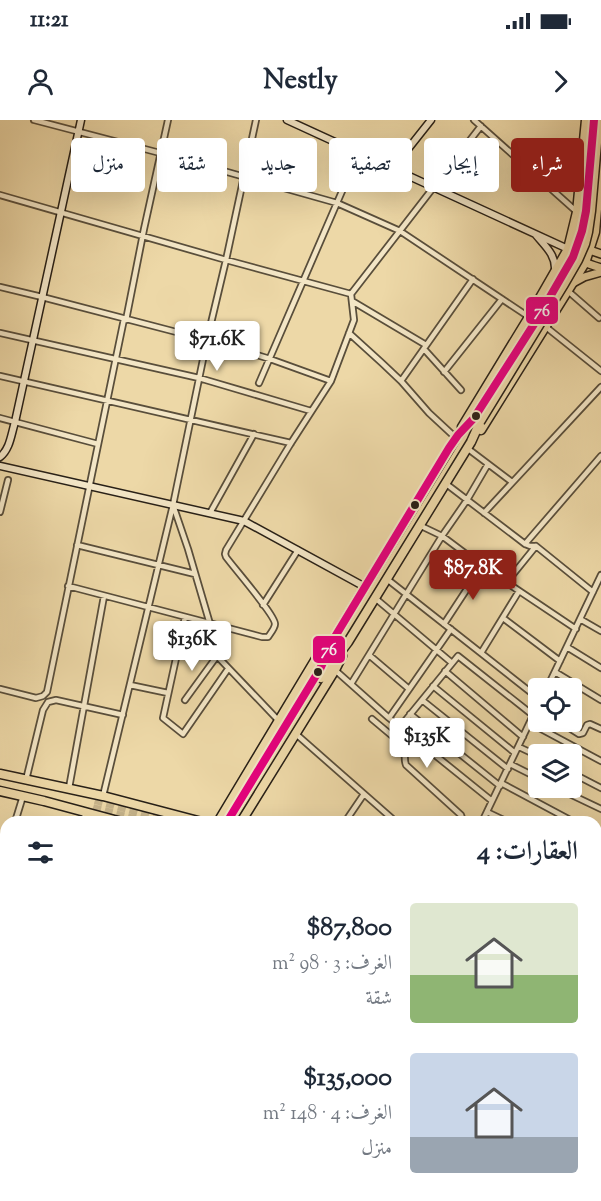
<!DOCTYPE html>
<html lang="ar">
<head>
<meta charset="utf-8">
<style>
	body { margin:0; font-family:"Sorts Mill Goudy",Amiri,serif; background:#f6f6f7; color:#1f2937; direction:rtl; height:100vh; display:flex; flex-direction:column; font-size:22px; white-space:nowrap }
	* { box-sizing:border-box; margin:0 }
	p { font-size:20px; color:#747a83 }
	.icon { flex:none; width:33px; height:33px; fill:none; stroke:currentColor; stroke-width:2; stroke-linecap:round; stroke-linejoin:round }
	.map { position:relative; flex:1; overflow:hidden; direction:ltr }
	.side { position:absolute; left:0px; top:696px; width:602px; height:386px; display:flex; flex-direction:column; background:#fff; border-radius:18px 18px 0 0; box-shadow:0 6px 24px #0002; direction:rtl }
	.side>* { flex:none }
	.banner { position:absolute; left:18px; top:18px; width:566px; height:54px; direction:rtl; display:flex; gap:12px }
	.tools { position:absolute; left:528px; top:558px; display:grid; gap:12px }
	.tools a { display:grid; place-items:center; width:54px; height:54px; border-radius:6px; background:#fff; box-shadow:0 6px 24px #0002; font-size:30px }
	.price { position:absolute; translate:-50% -51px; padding:0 14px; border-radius:6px; background:#fff; color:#222; font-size:20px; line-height:39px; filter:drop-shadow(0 2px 3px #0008) }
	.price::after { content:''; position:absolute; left:50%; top:36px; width:18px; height:14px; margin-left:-9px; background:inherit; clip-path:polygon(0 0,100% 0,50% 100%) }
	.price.current { background:#8f2418; color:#fff }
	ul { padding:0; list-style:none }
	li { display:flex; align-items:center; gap:18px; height:150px; padding:0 24px }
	li span { display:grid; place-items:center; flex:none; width:168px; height:120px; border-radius:6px; color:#555 }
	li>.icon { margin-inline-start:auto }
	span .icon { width:72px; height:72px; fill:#fffc; stroke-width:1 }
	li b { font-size:26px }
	h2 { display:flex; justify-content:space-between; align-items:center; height:72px; padding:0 24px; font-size:26px }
	.pill { padding:0 21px; border-radius:6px; background:#fff; box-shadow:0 6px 24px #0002; font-size:21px; line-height:54px }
	.pill.current { background:#8f2418; color:#fff }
	.status { display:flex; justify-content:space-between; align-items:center; height:42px; padding:0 30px; background:#fff; direction:ltr }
	.status svg { height:16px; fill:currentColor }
	header { display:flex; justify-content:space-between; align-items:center; height:78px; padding:0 24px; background:#fff; font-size:27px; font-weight:700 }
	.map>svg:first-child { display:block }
</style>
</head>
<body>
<div class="status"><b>11:21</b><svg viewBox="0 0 49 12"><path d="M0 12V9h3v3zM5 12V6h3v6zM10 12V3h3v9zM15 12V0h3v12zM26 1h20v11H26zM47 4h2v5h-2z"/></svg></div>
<header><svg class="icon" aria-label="forward" viewBox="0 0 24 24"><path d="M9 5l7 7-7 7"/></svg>Nestly<svg class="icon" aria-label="person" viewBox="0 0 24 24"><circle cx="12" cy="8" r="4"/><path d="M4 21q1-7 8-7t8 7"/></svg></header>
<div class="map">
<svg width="601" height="1081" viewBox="0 0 601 1081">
	<rect width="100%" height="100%" fill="#edd8a7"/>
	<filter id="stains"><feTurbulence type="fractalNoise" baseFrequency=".00333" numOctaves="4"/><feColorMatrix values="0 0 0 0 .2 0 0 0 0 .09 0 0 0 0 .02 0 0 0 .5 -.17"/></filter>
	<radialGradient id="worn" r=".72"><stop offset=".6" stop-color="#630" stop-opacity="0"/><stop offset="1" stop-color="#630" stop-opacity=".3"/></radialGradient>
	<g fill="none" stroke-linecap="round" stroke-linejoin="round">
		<path stroke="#c6b38a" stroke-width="8" stroke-dasharray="8 4" stroke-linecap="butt" d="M95,680L176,702
			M93,688L145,702"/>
		<defs>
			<path id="street" d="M34,0L160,33L337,83L400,111L529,197
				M474,0L577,92
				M0,75L226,140L351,174
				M0,167L42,177L207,220L270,239L331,261
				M568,171L599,198
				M352,181L426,225
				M126,200L144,109L168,0
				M546,207L601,251
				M0,213L199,258L311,291
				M349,213L382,243L401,261L429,293L456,318
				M424,229L461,270
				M444,252L502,179
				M0,256L291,323
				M401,261L473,159
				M259,263L359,32
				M0,298L98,324
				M467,328L512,362
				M445,363L525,424L530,426H536L593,472
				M173,385L188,429L210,504L217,536L278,600
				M0,392L8,360
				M210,393L254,314
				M484,393L601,267
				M419,405L442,416L482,446L576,509
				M525,424L601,336
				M77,425L195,454
				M387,459L538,578
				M506,463L536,426
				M68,466L262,517H268C270,514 275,508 275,504C275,495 234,448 226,437L225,434L226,430L291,323L331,261L354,200L351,174L481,6
				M375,478L452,543
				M263,485L298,430
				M185,497L163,598L183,614L228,549
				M503,498L560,541
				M580,499L601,511
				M444,504L482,446
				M567,527L601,548
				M481,533L519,471
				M369,535L409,569
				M335,550L389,598L492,681
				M445,551L523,617
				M555,552L601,580
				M351,564L442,416L467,380L488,344
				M130,565L168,573
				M433,566L515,633
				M547,568L601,455
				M0,569L36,578L43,576L47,572L124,199
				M185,580L217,536
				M422,580L508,649
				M410,594L500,666
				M389,598L451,509
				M372,599L403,625C407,631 403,638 406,645L461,695L462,698L461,702
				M560,602L579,614L583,613L587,605L590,604L601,609
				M530,603L601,641
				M400,607L458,536L534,596
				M296,614L396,702
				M519,627L538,636
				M510,644L538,658
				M572,653L601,668
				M26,660L43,590L48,582L56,580L123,595
				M501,663L574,702
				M69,668L104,476
				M557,668L601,689
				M103,676L173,385L207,220L226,140L256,0
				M487,692L508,702
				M15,702L23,676
				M83,702L86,692
				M345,702L364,674
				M482,702L538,585
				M596,713L601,716
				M596,743L601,745
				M0,750L6,730
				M0,766L6,768
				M0,813L6,816
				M596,839L601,819
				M0,859L6,862
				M0,880L6,868
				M599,929L601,922
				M0,961L6,950
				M596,961L601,963
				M0,974L6,979
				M596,991L601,993
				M0,1009L6,1004
				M112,1076L120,1081
				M152,1076L159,1081
				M188,1076L195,1081
				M363,1076L370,1081
				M421,1076L427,1081
				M10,1081L12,1076
				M74,1081L79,1076
				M291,1081L293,1076
				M388,1081L392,1076
				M515,1081L520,1076
				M542,1081L546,1076"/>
			<path id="secondary" d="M287,0L568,129
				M393,48L431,0
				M536,115C545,126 556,135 555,150
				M0,337C10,329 11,315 15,302L81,0
				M0,346L244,401L365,467
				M596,788L601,789
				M450,1076V1081
				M439,1081V1076"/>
			<path id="primary" d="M601,134L575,125L568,129C576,140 588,144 601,148
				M573,163L584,157L601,152"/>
			<path id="highway" d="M462,307L529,197L568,129L577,92L586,0
				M481,310L585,143L595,112L601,43
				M321,558L348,522L471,322L480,302
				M0,654L103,676L202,702
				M0,671L44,681L122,702
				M218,702L317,537L328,524
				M227,702L320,549L336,515L365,467L458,315L474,298
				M241,702L335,550L342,536
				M596,799L601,800
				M596,812L601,814
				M41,1081L42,1076
				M52,1081L54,1076"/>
		</defs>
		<use href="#street" stroke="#594e3b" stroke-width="8"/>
		<use href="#secondary" stroke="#282017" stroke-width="9"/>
		<use href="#primary" stroke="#282017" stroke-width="10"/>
		<use href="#highway" stroke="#282017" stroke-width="11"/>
		<use href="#street" stroke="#f3e6c6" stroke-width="4.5"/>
		<use href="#secondary" stroke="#f3e6c6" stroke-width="6"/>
		<use href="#primary" stroke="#edd8a7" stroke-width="7"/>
		<use href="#highway" stroke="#edd8a7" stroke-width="8"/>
		<defs>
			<path id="highway-bridge" d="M474,298L531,209
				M480,302L563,166L578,140L585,124L588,112L591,91L599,0"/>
		</defs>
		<use href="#highway-bridge" stroke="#282017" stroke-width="11" stroke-linecap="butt"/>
		<use href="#highway-bridge" stroke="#edd8a7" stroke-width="8"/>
		<defs>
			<path id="bus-1" d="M227,702L320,549L336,515L365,467L449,328L458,315L474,298L536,201L573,137L582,111L586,91L594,0"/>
		</defs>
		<use href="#bus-1" stroke="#f3e6c6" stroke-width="12"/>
		<use href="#bus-1" stroke="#e5007d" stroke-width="8"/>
	</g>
	<g fill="#282017" stroke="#f3e6c6" stroke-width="2">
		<circle cx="476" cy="296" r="5"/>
		<circle cx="415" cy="385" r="5"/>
		<circle cx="318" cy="552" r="5"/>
	</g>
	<g stroke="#f3e6c6" stroke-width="2">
		<rect x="525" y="176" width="34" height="29" rx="6" fill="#e5007d"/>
		<rect x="312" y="515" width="34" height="29" rx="6" fill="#e5007d"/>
	</g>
	<g font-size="16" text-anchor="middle" font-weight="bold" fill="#fff">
		<text x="542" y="196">76</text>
		<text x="329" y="535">76</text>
	</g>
	<rect width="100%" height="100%" filter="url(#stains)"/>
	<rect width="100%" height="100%" fill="url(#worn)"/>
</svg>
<div class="tools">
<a><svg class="icon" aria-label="locate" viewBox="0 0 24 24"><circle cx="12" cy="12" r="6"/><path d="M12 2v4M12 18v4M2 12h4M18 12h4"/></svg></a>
<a><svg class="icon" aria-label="layers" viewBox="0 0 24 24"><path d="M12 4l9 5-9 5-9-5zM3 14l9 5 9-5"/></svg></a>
</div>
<b class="price" style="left:217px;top:252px">$71.6K</b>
<b class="price current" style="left:473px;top:481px">$87.8K</b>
<b class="price" style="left:192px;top:552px">$136K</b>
<b class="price" style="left:427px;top:649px">$135K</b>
<div class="banner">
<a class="pill current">شراء</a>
<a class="pill">إيجار</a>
<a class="pill">تصفية</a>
<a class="pill">جديد</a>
<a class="pill">شقة</a>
<a class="pill">منزل</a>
</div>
<section class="side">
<h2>العقارات: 4<svg class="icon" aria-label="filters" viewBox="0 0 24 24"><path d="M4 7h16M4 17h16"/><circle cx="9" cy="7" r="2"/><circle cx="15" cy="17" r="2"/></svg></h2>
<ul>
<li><span style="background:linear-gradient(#dfe7d0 60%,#8fb573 0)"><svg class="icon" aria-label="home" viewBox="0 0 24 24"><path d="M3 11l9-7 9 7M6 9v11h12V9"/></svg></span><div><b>$87,800</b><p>الغرف: 3 · 98 m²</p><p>شقة</p></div></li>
<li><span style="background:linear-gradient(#c9d6e8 70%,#9aa5b1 0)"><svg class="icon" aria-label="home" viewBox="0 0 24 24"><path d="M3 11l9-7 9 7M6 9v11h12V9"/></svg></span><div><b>$135,000</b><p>الغرف: 4 · 148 m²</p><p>منزل</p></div></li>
</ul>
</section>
</div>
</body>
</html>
